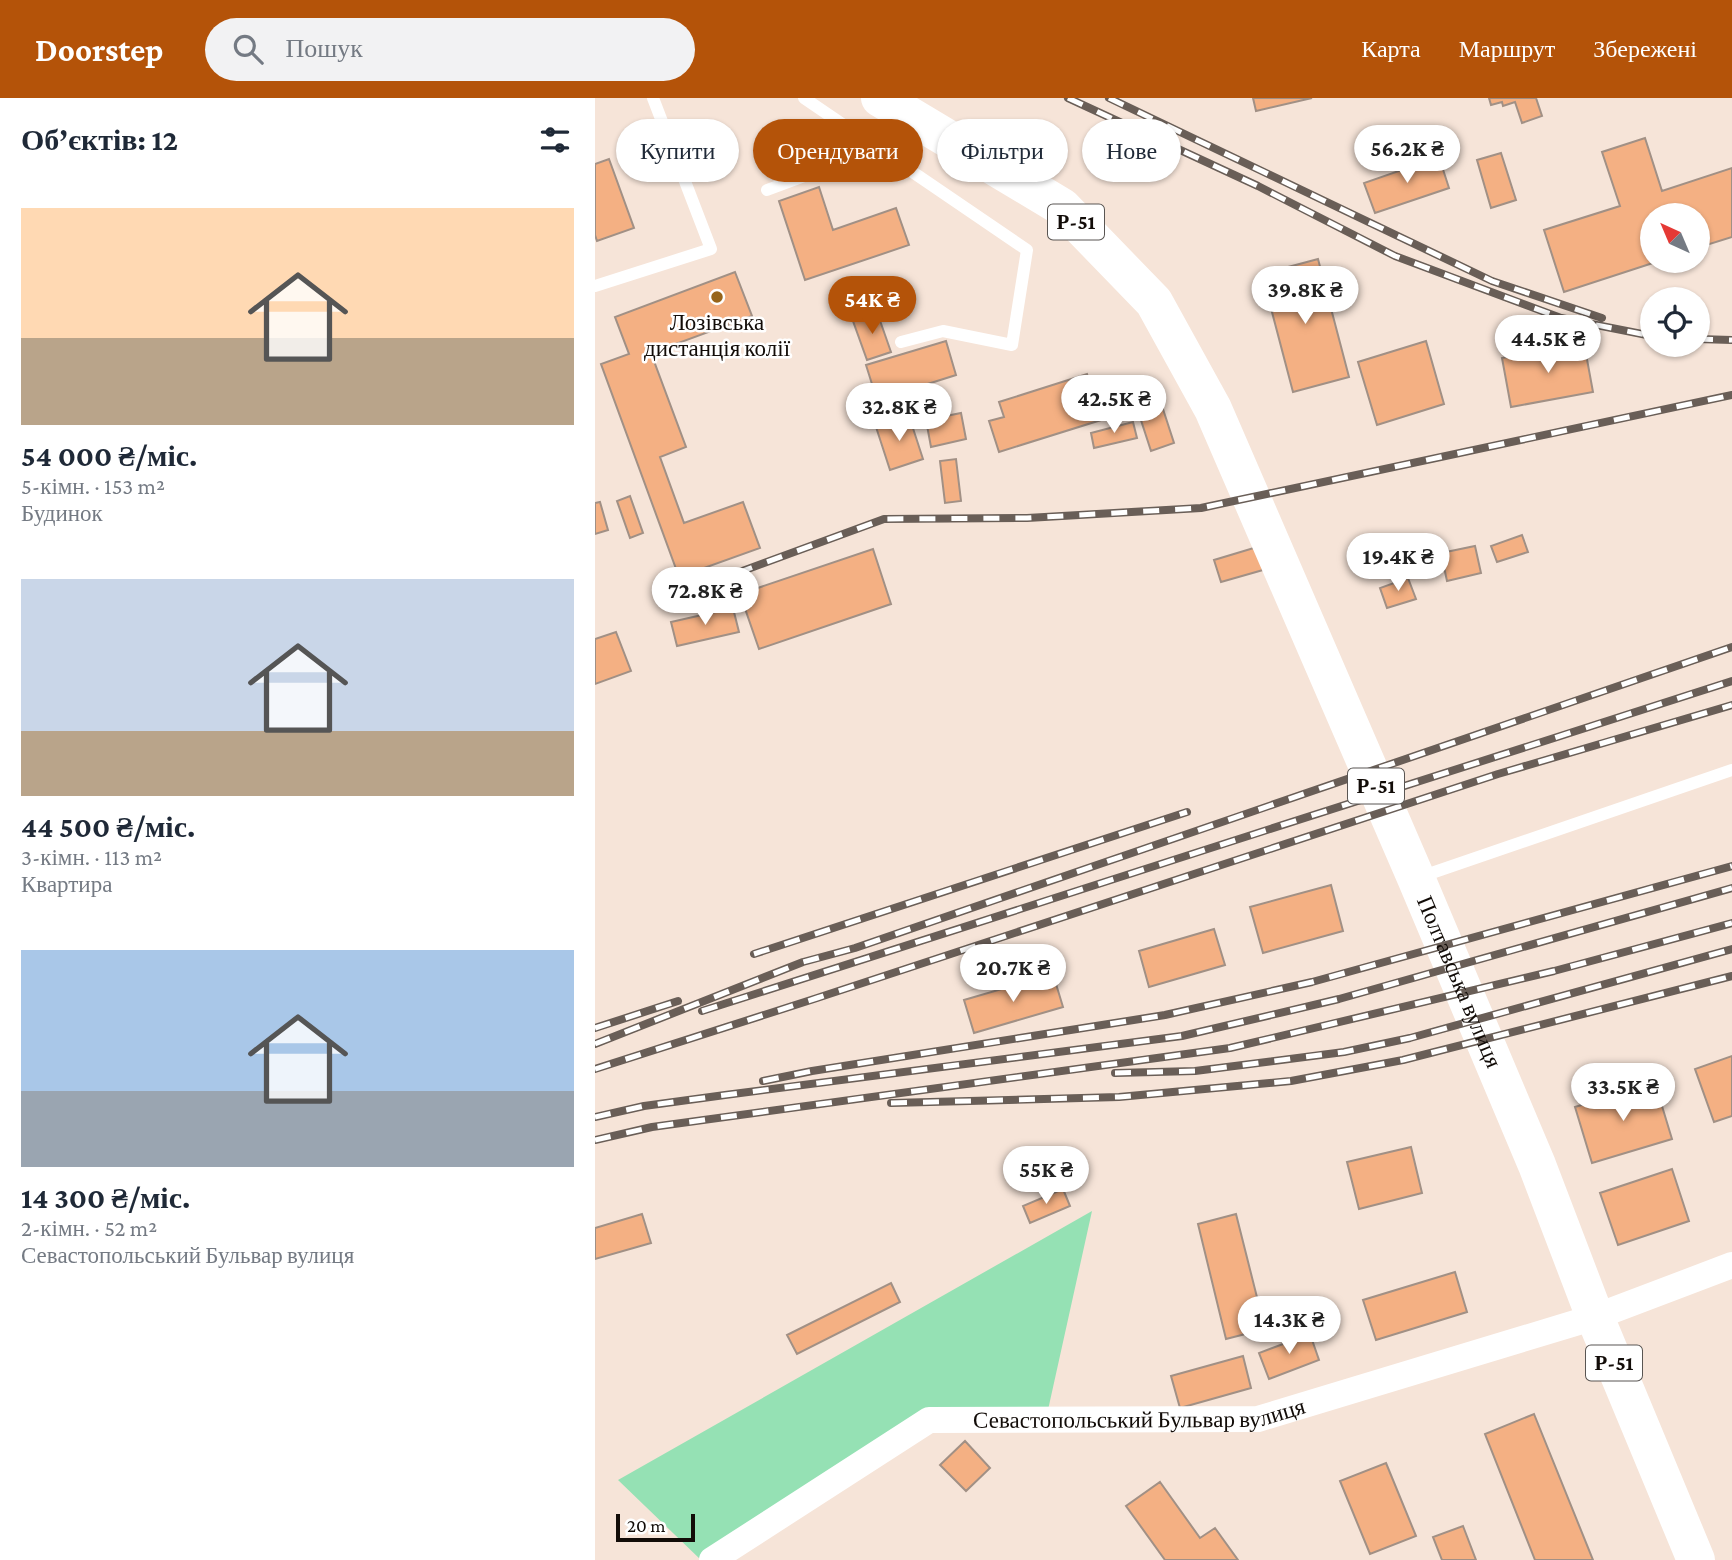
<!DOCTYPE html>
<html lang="uk">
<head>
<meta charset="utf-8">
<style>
	body { margin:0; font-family:"Crimson Pro",serif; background:#f2f2f3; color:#1f2937; height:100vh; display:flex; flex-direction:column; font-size:26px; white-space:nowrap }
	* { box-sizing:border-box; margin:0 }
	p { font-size:23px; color:#747a83 }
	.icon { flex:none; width:38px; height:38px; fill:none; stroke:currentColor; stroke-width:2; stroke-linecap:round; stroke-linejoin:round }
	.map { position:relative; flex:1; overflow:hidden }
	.side { display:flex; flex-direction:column; background:#fff; width:595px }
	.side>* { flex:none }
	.banner { position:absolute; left:21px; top:21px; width:665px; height:63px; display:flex; gap:14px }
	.needle { width:46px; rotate:316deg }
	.tools { position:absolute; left:1045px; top:105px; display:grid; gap:14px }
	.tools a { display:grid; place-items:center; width:70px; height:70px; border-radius:50%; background:#fff; box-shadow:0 2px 5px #0004; font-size:35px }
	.scale { position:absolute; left:21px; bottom:18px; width:79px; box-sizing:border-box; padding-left:7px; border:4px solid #120c08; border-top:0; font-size:19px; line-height:24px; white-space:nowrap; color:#120c08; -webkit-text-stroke:5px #fff; paint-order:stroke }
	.price { position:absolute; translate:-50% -60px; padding:0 16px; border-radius:24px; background:#fff; color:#222; font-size:23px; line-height:46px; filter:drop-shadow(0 2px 4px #0008) }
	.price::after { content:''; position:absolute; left:50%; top:42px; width:21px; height:16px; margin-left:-10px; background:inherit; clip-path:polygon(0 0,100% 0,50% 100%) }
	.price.on { background:#b45309; color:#fff }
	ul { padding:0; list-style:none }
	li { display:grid; align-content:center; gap:14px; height:371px; padding:0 21px }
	li span { display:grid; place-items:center; height:217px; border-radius:0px; color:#555 }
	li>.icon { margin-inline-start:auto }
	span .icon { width:126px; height:126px; fill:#fffc; stroke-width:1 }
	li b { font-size:30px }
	h2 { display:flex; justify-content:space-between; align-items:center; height:84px; padding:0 21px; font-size:30px }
	.chip { padding:0 24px; border-radius:32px; background:#fff; box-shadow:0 2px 5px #0004; font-size:24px; line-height:63px }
	.chip.on { background:#b45309; color:#fff }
	header { display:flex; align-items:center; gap:42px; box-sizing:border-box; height:98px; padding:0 35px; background:#b45309; color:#fff }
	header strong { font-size:33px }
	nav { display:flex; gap:38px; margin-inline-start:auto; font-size:24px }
	.search { width:490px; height:63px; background:#f2f2f3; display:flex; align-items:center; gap:18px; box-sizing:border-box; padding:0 24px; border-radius:38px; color:#747a83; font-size:26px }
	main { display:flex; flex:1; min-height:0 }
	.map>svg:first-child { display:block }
</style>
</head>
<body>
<header>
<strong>Doorstep</strong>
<div class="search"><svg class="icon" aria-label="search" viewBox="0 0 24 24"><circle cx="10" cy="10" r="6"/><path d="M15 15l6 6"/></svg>Пошук</div>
<nav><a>Карта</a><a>Маршрут</a><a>Збережені</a></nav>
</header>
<main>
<section class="side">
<h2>Об’єктів: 12<svg class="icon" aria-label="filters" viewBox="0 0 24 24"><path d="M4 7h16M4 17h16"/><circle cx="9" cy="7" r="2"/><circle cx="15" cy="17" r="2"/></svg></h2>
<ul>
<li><span style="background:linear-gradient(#ffd9b3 60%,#b9a48a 0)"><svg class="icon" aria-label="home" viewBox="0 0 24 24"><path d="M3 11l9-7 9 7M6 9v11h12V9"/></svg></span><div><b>54 000 ₴/міс.</b><p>5-кімн. · 153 m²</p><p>Будинок</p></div></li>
<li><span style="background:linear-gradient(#c9d6e8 70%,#b9a48a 0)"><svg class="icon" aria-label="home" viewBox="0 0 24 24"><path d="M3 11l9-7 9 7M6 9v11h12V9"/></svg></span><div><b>44 500 ₴/міс.</b><p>3-кімн. · 113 m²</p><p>Квартира</p></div></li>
<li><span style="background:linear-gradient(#a9c7e8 65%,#9aa5b1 0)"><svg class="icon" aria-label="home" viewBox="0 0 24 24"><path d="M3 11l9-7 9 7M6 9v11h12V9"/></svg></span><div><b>14 300 ₴/міс.</b><p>2-кімн. · 52 m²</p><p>Севастопольський Бульвар вулиця</p></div></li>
</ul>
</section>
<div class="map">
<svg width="1137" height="1462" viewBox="0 0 1137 1462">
	<rect width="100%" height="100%" fill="#f6e4d8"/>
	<path fill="#95e1b4" d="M497,1113L451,1321L334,1322L106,1462L23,1382Z"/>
	<path fill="#f4b083" stroke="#a19085" stroke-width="2" d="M658,0H717L661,13Z
		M894,0H941L947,18L927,25L920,4L908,8L907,4L896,7Z
		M1050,40L1067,93L1137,70V139L1102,150V117H1057V163H1064L969,194L949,132L1025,108L1007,54Z
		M906,55L921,102L896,110L882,62Z
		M844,59L854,90L780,115L769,85Z
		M14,61L39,130L2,143L0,137V66Z
		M224,89L238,132L301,110L314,147L210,182L184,103Z
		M723,161L754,279L698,294L667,176Z
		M140,174L157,218L56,255L91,349L65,359L89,425L148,404L165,450L84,479L6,266L34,256L20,219Z
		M282,214L296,254L272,262L258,223Z
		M351,243L361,277L282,302L271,267Z
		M831,243L849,306L782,327L763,264Z
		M989,245L998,294L916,309L907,260Z
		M492,276L496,291L528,281L538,312L404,354L394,323L409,319L404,304Z
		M567,308L579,345L556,353L544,316Z
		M366,315L371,341L336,349L331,322Z
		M314,318L328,361L295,372L281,329Z
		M538,324L542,340L499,350L496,335Z
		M361,361L366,403L350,405L345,363Z
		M35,398L48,435L35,440L22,403Z
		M5,404L13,432L0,436V405Z
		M927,437L933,454L902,464L896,448Z
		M880,448L886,475L852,483L846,455Z
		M662,449L668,472L626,484L619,462Z
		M278,451L296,506L164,551L145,496Z
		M813,480L821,501L792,510L785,490Z
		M138,510L144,534L82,548L76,524Z
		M21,534L36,573L0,586V541Z
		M736,787L748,833L668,855L655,809Z
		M619,831L630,867L554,889L544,853Z
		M458,876L468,909L379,935L369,902Z
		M1137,958V1018L1119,1024L1100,971Z
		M1060,985L1077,1041L997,1065L980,1009Z
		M816,1049L827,1095L764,1111L752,1064Z
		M1077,1071L1094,1123L1023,1147L1005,1095Z
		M468,1091L475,1108L435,1125L428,1108Z
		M47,1116L56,1145L0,1161V1130Z
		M641,1116L670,1231L631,1241L603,1126Z
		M860,1174L872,1214L781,1242L768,1202Z
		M296,1185L305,1204L202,1256L192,1237Z
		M715,1236L724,1262L674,1281L664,1255Z
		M648,1258L656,1290L585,1310L576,1278Z
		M939,1316L998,1462H940L890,1336Z
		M370,1343L395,1370L371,1393L345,1367Z
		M791,1365L821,1438L775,1456L745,1383Z
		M565,1384L605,1440L620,1430L643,1462H570L531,1408Z
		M868,1428L881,1462H847L838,1439Z"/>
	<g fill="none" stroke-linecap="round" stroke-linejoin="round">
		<path stroke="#fff" stroke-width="12" d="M209,0L432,152L417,247L348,233L306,244
			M172,92L223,73L238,20
			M0,188L116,151L58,0
			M825,779L1137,672"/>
		<path stroke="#fff" stroke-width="26" id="s1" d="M117,1462L334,1322L663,1321L1000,1219L1137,1167"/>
		<path stroke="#fff" stroke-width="38" id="s2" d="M285,0L467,109L559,204L618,311L821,780L942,1067L1000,1219L1101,1462"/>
		<defs>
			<path id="rail" d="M473,0L663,88L800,158L966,220L1057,238
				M514,0L897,183L1007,220
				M1102,241L1137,242
				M142,475L289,421L432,420L606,410L1137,297
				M159,856L592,714
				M107,913L1137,583
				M0,930L83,903
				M0,946L208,864L260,850L1137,549
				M0,971L222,900L903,676L1137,607
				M520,975L600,973L749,954L815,940L1137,851
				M168,983L217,973L570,917L717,884L1137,768
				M296,1005L524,999L696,983L808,962L1137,878
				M0,1019L49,1008L130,997L587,938L744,901L1137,790
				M0,1042L57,1029L635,950L959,873L1137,825"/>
		</defs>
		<use href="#rail" stroke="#695e57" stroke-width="8"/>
		<use href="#rail" stroke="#fff" stroke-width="5" stroke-dasharray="16" stroke-linecap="butt"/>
	</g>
	<circle fill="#986419" stroke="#fff" stroke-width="2.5" cx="122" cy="199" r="7"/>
	<g text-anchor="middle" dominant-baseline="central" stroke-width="5" stroke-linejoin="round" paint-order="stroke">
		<g fill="#fff" stroke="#595552" stroke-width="2">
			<rect x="453" y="106.5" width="56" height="35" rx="5"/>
			<rect x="753" y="670.5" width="56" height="35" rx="5"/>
			<rect x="991" y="1247.5" width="56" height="35" rx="5"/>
		</g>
		<g font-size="21" font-weight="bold" fill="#120c08">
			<text x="481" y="124">Р-51</text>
			<text x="781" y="688">Р-51</text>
			<text x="1019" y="1265">Р-51</text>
		</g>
		<g font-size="23" fill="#120c08" stroke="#fff">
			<text x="122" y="224">Лозівська<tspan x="122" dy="26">дистанція колії</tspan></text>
		</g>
		<g font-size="23" fill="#120c08" stroke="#fff">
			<text stroke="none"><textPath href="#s2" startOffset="1090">Полтавська вулиця</textPath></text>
			<text stroke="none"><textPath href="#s1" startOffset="469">Севастопольський Бульвар вулиця</textPath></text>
		</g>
	</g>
</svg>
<div class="tools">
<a><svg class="needle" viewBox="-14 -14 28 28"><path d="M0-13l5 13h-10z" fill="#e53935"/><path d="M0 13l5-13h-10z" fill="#747a83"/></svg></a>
<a><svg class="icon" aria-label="locate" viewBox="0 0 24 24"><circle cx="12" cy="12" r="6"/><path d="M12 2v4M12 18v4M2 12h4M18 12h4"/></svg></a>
</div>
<div class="scale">20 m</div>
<b class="price" style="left:812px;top:87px">56.2K ₴</b>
<b class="price" style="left:710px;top:228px">39.8K ₴</b>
<b class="price on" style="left:277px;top:238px">54K ₴</b>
<b class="price" style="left:953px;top:277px">44.5K ₴</b>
<b class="price" style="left:519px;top:337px">42.5K ₴</b>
<b class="price" style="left:304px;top:345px">32.8K ₴</b>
<b class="price" style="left:803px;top:495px">19.4K ₴</b>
<b class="price" style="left:110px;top:529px">72.8K ₴</b>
<b class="price" style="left:418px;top:906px">20.7K ₴</b>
<b class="price" style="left:1028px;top:1025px">33.5K ₴</b>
<b class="price" style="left:451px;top:1108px">55K ₴</b>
<b class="price" style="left:694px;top:1258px">14.3K ₴</b>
<div class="banner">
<a class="chip">Купити</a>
<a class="chip on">Орендувати</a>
<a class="chip">Фільтри</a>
<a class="chip">Нове</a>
</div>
</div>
</main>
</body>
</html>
